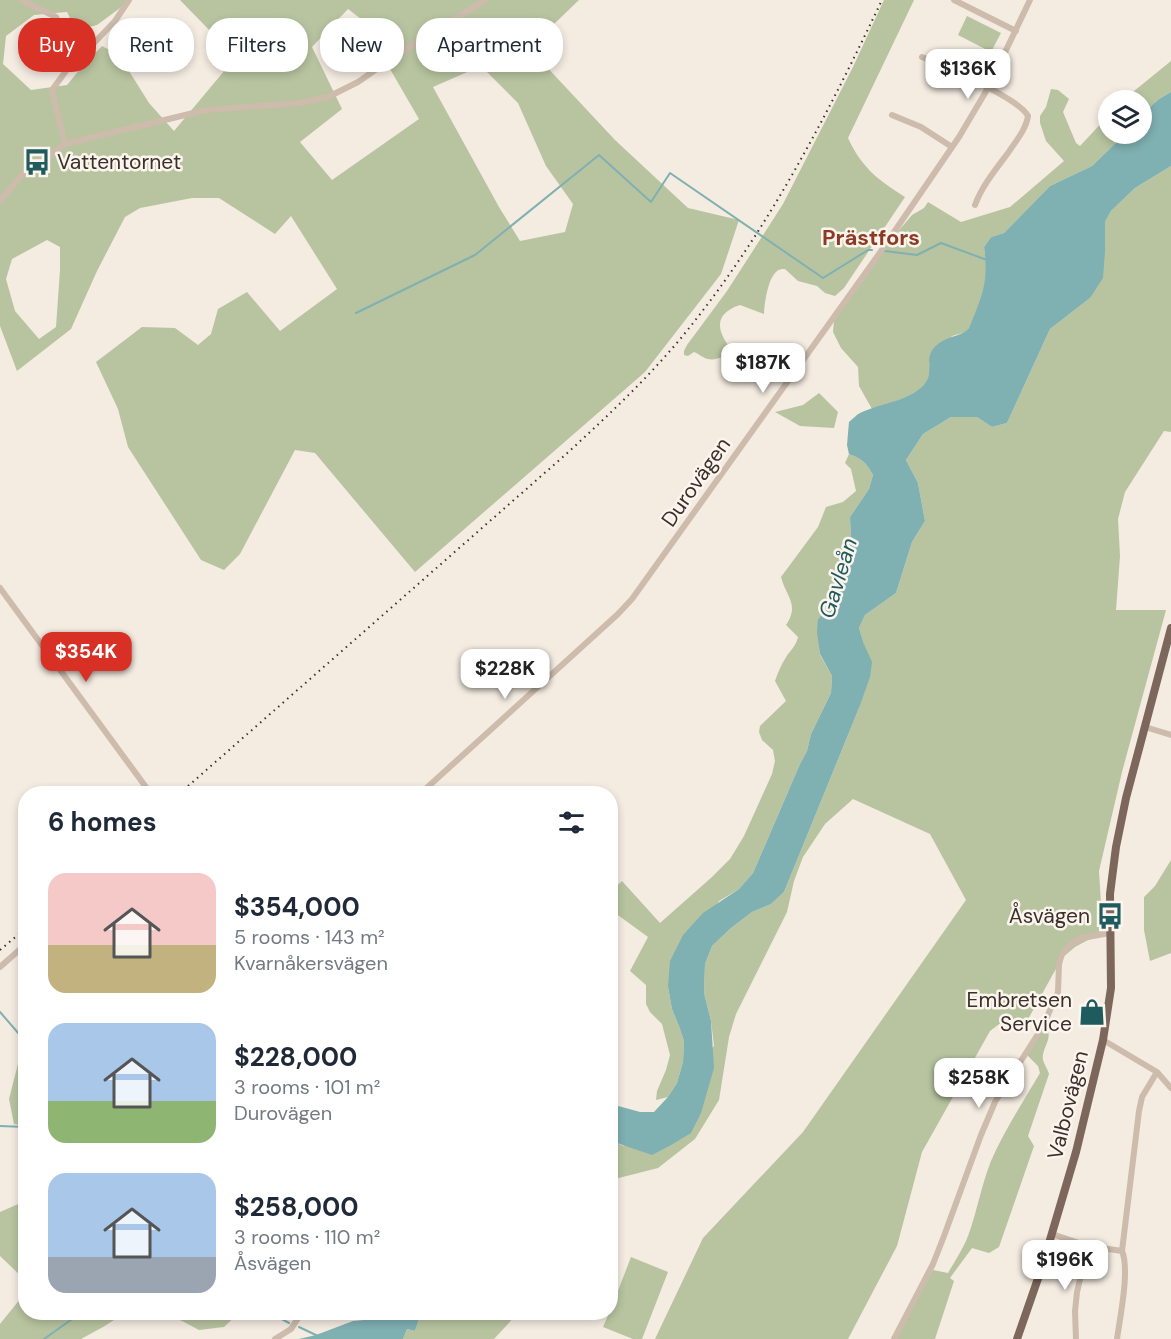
<!DOCTYPE html>
<html lang="en">
<head>
<meta charset="utf-8">
<style>
	body { margin:0; font-family:"DM Sans",sans-serif; background:#f6f6f7; color:#1f2937; height:100vh; display:flex; flex-direction:column; font-size:22px; white-space:nowrap }
	* { box-sizing:border-box; margin:0 }
	p { font-size:20px; color:#747a83 }
	.icon { flex:none; width:33px; height:33px; fill:none; stroke:currentColor; stroke-width:2; stroke-linecap:round; stroke-linejoin:round }
	.map { position:relative; flex:1; overflow:hidden }
	.details { position:absolute; left:18px; top:786px; width:600px; height:534px; display:flex; flex-direction:column; background:#fff; border-radius:24px; box-shadow:0 3px 9px #0003 }
	.details>* { flex:none }
	.top-card { position:absolute; left:18px; top:18px; width:600px; height:54px; display:flex; gap:12px }
	.controls { position:absolute; left:1098px; top:90px; display:grid; gap:12px }
	.controls a { display:grid; place-items:center; width:54px; height:54px; border-radius:50%; background:#fff; box-shadow:0 3px 9px #0003; font-size:30px }
	.price { position:absolute; translate:-50% -51px; padding:0 14px; border-radius:12px; background:#fff; color:#222; font-size:20px; line-height:39px; filter:drop-shadow(0 2px 3px #0008) }
	.price::after { content:''; position:absolute; left:50%; top:36px; width:18px; height:14px; margin-left:-9px; background:inherit; clip-path:polygon(0 0,100% 0,50% 100%) }
	.price.current { background:#d93025; color:#fff }
	ul { padding:0; list-style:none }
	li { display:flex; align-items:center; gap:18px; height:150px; padding:0 30px }
	li span { display:grid; place-items:center; flex:none; width:168px; height:120px; border-radius:18px; color:#555 }
	li>.icon { margin-inline-start:auto }
	span .icon { width:72px; height:72px; fill:#fffc; stroke-width:1 }
	li b { font-size:26px }
	h2 { display:flex; justify-content:space-between; align-items:center; height:72px; padding:0 30px; font-size:26px }
	.chip { padding:0 21px; border-radius:24px; background:#fff; box-shadow:0 3px 9px #0003; font-size:21px; line-height:54px }
	.chip.current { background:#d93025; color:#fff }
	.map>svg:first-child { display:block }
</style>
</head>
<body>
<div class="map">
<svg width="1171" height="1339" viewBox="0 0 1171 1339">
	<rect width="100%" height="100%" fill="#f4ebe1"/>
	<path fill="#b8c4a0" fill-rule="evenodd" d="M0,0H131L97,25L76,30L67,12L34,15L6,36L3,64L31,90L67,85L81,68L102,46L119,55L149,103L174,131L230,64L216,37L180,0H579L529,48L615,140L688,208L739,220L721,274L645,372L415,572L315,453L295,450L240,554L224,570L201,560L128,447L118,409L96,362L142,327L175,328L198,345L211,334L218,309L247,292L280,331L337,289L291,216L275,234L219,198H192L140,208L125,217L97,271L71,329L17,371L0,326ZM348,9L361,19L419,119L332,180L300,142L342,109L312,47ZM481,66L518,103L546,166L573,204L565,232L520,241L499,207L433,87ZM47,240L60,247V270L56,327L39,339L15,311L6,279L12,259Z
		M884,0H914L848,138C862,168 878,180 905,197L844,288L835,296L825,293L817,286L798,281L785,269C781,269 779,269 776,272C768,279 764,304 764,314L740,305C712,314 717,333 733,351C726,355 717,361 708,359C703,358 699,354 694,352L688,356L684,355V351L687,345L727,291L783,204L853,67Z
		M967,16L1001,33L991,52L958,35Z
		M1171,61V92L1159,99L1142,114V100H1123Z
		M1051,89L1058,90L1069,99L1063,112L1076,143L1080,146L1108,116V134H1125L1092,166L1050,186L1004,233L991,237L984,247L987,270L984,293L969,328L966,332L952,336L929,363C929,366 931,369 931,372C930,393 888,404 872,409L859,386L858,367L841,348L833,332L834,321L900,229L912,215L924,208L928,202L961,222L1010,207L1064,161L1046,141L1040,123V116L1046,107Z
		M1171,166V432L1164,431L1125,492L1118,519L1120,556L1116,610H1166L1122,772L1099,871L1103,936L1088,940L1075,947L1062,958L1022,1030L1002,1022L990,1031L922,1152L897,1246L848,1339H655L703,1238L803,1132L966,900L930,834L853,799L825,824L803,857L794,881L787,912L736,1014L729,1037L719,1100L695,1139L658,1168L611,1180V1141L624,1146L714,1046L711,1021L704,993L705,964L712,946L731,928L752,912L771,904L784,892L859,708L864,644L859,628L865,615L896,593L912,542L925,521L918,483L906,460L923,434L951,417H977L992,427L1007,423L1050,329L1090,298L1104,258L1105,222L1111,211L1135,188Z
		M819,393L838,412L834,428L800,426L775,412L803,405Z
		M849,454C862,459 866,462 873,475L869,489L850,517L851,539L847,562L834,588L828,608L818,619L820,655L832,676L831,693L811,734L807,751L800,764L753,873L739,889L719,901L668,987L672,1009L679,1026L684,1041L683,1062L677,1083L668,1097L656,1100L657,1091L666,1070L670,1055L662,1024L650,1012L646,1004V985L630,971L648,937L611,910V891L622,881L660,923L712,877L730,859L744,836L772,774L775,761L773,750L762,740L759,732L760,726L786,701L775,681C778,672 782,663 788,654C793,648 796,645 798,637L786,625C800,604 786,597 781,577L818,527L826,507L843,502L856,491L851,469L845,463Z
		M1171,860V953L1150,961L1144,930V897L1155,886Z
		M1044,1025C1056,1037 1041,1047 1043,1060C1044,1064 1048,1070 1049,1074L1028,1136L1034,1146L999,1247L989,1253L972,1248L950,1278L954,1281L935,1339H896L933,1270L948,1273C955,1261 963,1249 968,1236C977,1212 981,1186 991,1161C1004,1131 1023,1102 1040,1073L1038,1066L1026,1054Z
		M25,1058H26L25,1126L14,1124L9,1099L19,1060Z
		M25,1201V1283L24,1279L0,1256V1212Z
		M631,1257L668,1272L642,1339H633L603,1327L609,1313L610,1312L611,1309Z
		M25,1293L26,1312L125,1313L103,1327L81,1339H0V1324Z
		M438,1312L518,1313L494,1339H403L407,1329L415,1331L419,1319Z
		M164,1313H163H239L224,1327L199,1330L184,1322Z"/>
	<path fill="#7fb0b2" d="M1171,92V166L1135,188L1111,211L1105,222V252L1103,278L1090,298L1050,329L1007,423L992,427L977,417H951L923,434L906,460L918,483L925,521L912,542L896,593L865,615L859,628L864,644L872,662L870,677L859,708L784,892L771,904L752,912L731,928L712,946L705,964L704,993L711,1021L714,1068L701,1113L691,1133L671,1145L652,1155L611,1141V1104L640,1112H654L668,1097L677,1083L683,1062L684,1041L679,1026L672,1009L668,987L670,961L683,935L703,913L739,889L753,873L800,764L807,751L811,734L831,693L832,676L820,654L817,632L818,619L828,608L834,588L847,562L851,539L850,517L869,489L873,475C866,462 862,459 849,454L847,445L849,422C853,419 856,415 860,413C881,403 906,402 923,386C937,372 921,358 937,345C948,335 962,337 969,328C982,296 989,283 984,247L991,237L1004,233L1050,186L1092,166L1125,134H1142V114L1159,99Z
		M380,1313H438L419,1319L415,1331L407,1329L403,1339H299L316,1335L353,1321L375,1319Z"/>
	<g fill="none" stroke-linecap="round" stroke-linejoin="round">
		<path stroke="#7fb0b2" stroke-width="2" d="M885,251L917,255L941,243L987,260
			M356,313L475,255L599,155L651,202L670,173L823,278L868,250H872
			M0,1012L26,1042
			M0,1126L26,1127
			M269,1312L289,1323
			M299,1327L318,1336
			M44,1339L82,1312"/>
		<path stroke="#cdbbac" stroke-width="6" d="M21,0L56,17L64,35L74,60
			M954,0L1016,31
			M922,57C944,67 1018,97 1028,116C1026,130 1015,142 1008,153C996,169 982,186 975,205
			M892,115L921,127L952,147
			M65,144L52,90L74,60L95,42L115,21L129,0
			M0,201L27,169L37,162L48,157L65,144L206,110L299,103L328,97L358,82L391,59L485,0
			M0,588L151,794
			M1145,727L1171,735
			M420,794L618,614L632,599L879,254L959,137L988,88L1030,0
			M0,967L26,944
			M1157,1072L1171,1088
			M1052,1234L1088,1246L1122,1251L1139,1111L1142,1097L1157,1072L1103,1040
			M275,1339L291,1329L302,1312
			M894,1339L933,1264L944,1236L981,1135L995,1102L1043,1026L1058,992L1059,964L1062,954L1069,946L1081,938L1110,933
			M1076,1339L1075,1311L1077,1292L1088,1246
			M1117,1339C1120,1317 1130,1270 1122,1251"/>
		<path stroke="#7d675c" stroke-width="8" d="M1017,1339L1042,1267L1076,1152L1103,1040L1111,988L1110,894L1116,847L1126,798L1171,628"/>
		<path stroke="#3b302b" stroke-width="2" stroke-dasharray="1.5 4.5" stroke-linecap="butt" d="M179,794L564,456C611,413 658,369 697,318C773,221 829,111 882,0
			M0,950L26,928"/>
	</g>
	<defs>
		<symbol id="bus-bare" viewBox="-9 -9 18 18"><path d="M-5-6H5V4H4V6H2V4H-2V6H-4V4H-5ZM-3.5-4V0h7V-4ZM-3.5 1.2v1.5H-2V1.2ZM2 1.2v1.5H3.5V1.2Z" fill="#1f5a5e" stroke="#fbf5ee" stroke-width="2.5" paint-order="stroke"/></symbol>
		<symbol id="shop-bare" viewBox="-9 -9 18 18"><path d="M-5-2.5h2.3a2.7 3.5 0 0 1 5.4 0H5L5.5 6h-11ZM-1.5-2.5h3a1.5 2.3 0 0 0-3 0Z" fill="#1f5a5e" stroke="#fbf5ee" stroke-width="2.5" paint-order="stroke"/></symbol>
	</defs>
	<g fill-rule="evenodd">
		<use href="#bus-bare" x="18" y="143" width="38" height="38"/>
		<use href="#bus-bare" x="1091" y="897" width="38" height="38"/>
		<use href="#shop-bare" x="1073" y="993" width="38" height="38"/>
	</g>
	<g text-anchor="middle" dominant-baseline="central" stroke-width="5" stroke-linejoin="round" paint-order="stroke">
		<g font-size="21" fill="#3b302b" stroke="#fbf5ee" text-anchor="end">
			<text x="57" y="162" text-anchor="start">Vattentornet</text>
			<text x="1090" y="916">Åsvägen</text>
			<text x="1072" y="1000">Embretsen<tspan x="1072" dy="24">Service</tspan></text>
		</g>
		<g font-size="21" fill="#3b302b" stroke="#fbf5ee">
			<text transform="translate(696 482) rotate(-55)">Durovägen</text>
			<text transform="translate(1068 1105) rotate(-76)">Valbovägen</text>
		</g>
		<g font-size="22" font-weight="bold" fill="#8c3b22" stroke="#fbf5ee">
			<text x="871" y="237">Prästfors</text>
		</g>
		<g font-size="22" font-style="italic" fill="#1f5a5e" stroke="#fbf5ee">
			<text transform="translate(838 578) rotate(-73)">Gavleån</text>
		</g>
	</g>
</svg>
<div class="controls">
<a><svg class="icon" aria-label="layers" viewBox="0 0 24 24"><path d="M12 4l9 5-9 5-9-5zM3 14l9 5 9-5"/></svg></a>
</div>
<b class="price" style="left:968px;top:100px">$136K</b>
<b class="price" style="left:763px;top:394px">$187K</b>
<b class="price current" style="left:86px;top:683px">$354K</b>
<b class="price" style="left:505px;top:700px">$228K</b>
<b class="price" style="left:979px;top:1109px">$258K</b>
<b class="price" style="left:1065px;top:1291px">$196K</b>
<div class="top-card">
<a class="chip current">Buy</a>
<a class="chip">Rent</a>
<a class="chip">Filters</a>
<a class="chip">New</a>
<a class="chip">Apartment</a>
</div>
<section class="details">
<h2>6 homes<svg class="icon" aria-label="filters" viewBox="0 0 24 24"><path d="M4 7h16M4 17h16"/><circle cx="9" cy="7" r="2"/><circle cx="15" cy="17" r="2"/></svg></h2>
<ul>
<li><span style="background:linear-gradient(#f6c9c9 60%,#c2b280 0)"><svg class="icon" aria-label="home" viewBox="0 0 24 24"><path d="M3 11l9-7 9 7M6 9v11h12V9"/></svg></span><div><b>$354,000</b><p>5 rooms · 143 m²</p><p>Kvarnåkersvägen</p></div></li>
<li><span style="background:linear-gradient(#a9c7e8 65%,#8fb573 0)"><svg class="icon" aria-label="home" viewBox="0 0 24 24"><path d="M3 11l9-7 9 7M6 9v11h12V9"/></svg></span><div><b>$228,000</b><p>3 rooms · 101 m²</p><p>Durovägen</p></div></li>
<li><span style="background:linear-gradient(#a9c7e8 70%,#9aa5b1 0)"><svg class="icon" aria-label="home" viewBox="0 0 24 24"><path d="M3 11l9-7 9 7M6 9v11h12V9"/></svg></span><div><b>$258,000</b><p>3 rooms · 110 m²</p><p>Åsvägen</p></div></li>
</ul>
</section>
</div>
</body>
</html>
